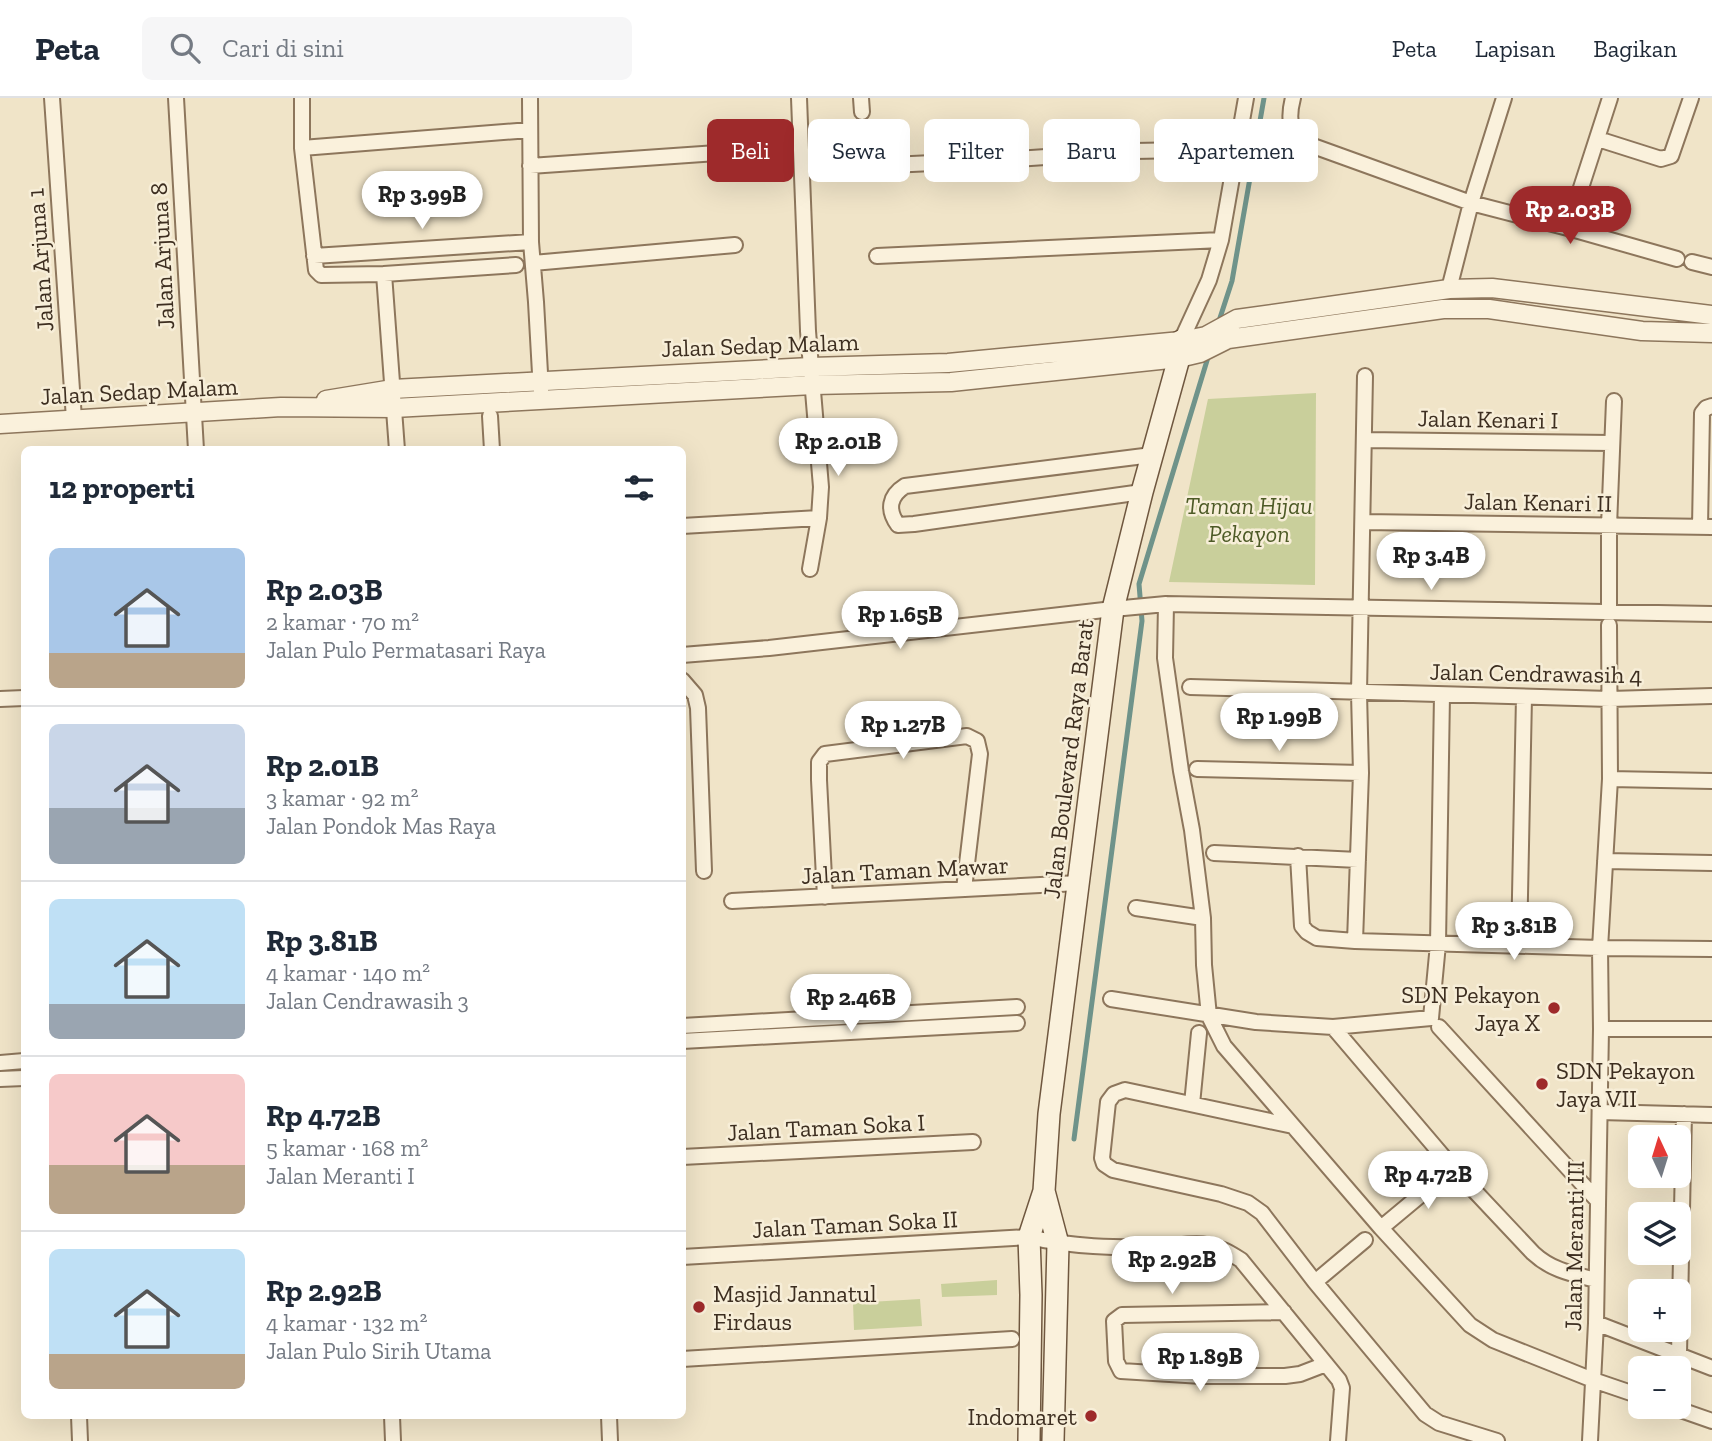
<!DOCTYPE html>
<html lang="id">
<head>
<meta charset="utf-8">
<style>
	body { margin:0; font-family:"Zilla Slab",serif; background:#f6f6f7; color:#1f2937; height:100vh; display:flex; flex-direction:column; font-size:26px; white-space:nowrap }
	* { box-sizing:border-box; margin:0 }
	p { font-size:23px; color:#747a83 }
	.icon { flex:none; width:38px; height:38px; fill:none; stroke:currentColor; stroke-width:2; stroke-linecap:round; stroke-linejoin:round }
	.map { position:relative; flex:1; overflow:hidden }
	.panel { position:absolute; left:21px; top:348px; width:665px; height:973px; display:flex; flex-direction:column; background:#fff; border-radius:10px; box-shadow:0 7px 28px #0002 }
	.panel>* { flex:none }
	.banner { position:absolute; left:707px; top:21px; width:665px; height:63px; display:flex; gap:14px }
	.needle { width:46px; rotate:356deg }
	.controls { position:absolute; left:1628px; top:1027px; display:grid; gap:14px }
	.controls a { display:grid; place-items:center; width:63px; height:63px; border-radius:10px; background:#fff; box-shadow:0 7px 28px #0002; font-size:35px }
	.price { position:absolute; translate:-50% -60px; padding:0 16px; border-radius:24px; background:#fff; color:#222; font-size:23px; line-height:46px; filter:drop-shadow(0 2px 4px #0008) }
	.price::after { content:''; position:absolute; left:50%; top:42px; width:21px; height:16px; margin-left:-10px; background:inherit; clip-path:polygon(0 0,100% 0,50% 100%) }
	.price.current { background:#9e2a2b; color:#fff }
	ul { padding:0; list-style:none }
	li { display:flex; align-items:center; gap:21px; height:175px; padding:0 28px }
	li+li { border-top:2px solid #e0e1e3 }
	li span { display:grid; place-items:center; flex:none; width:196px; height:140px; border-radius:10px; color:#555 }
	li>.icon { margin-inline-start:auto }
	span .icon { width:84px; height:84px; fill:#fffc; stroke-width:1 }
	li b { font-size:30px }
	h2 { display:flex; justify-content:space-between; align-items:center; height:84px; padding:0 28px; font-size:30px }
	.pill { padding:0 24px; border-radius:10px; background:#fff; box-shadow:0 7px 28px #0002; font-size:24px; line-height:63px }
	.pill.current { background:#9e2a2b; color:#fff }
	header { display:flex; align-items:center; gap:42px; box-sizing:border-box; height:98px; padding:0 35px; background:#fff; border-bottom:2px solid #e0e1e3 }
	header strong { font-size:33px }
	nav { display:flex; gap:38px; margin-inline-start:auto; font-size:24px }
	.search { width:490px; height:63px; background:#f6f6f7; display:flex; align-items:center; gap:18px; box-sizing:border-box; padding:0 24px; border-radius:10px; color:#747a83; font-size:26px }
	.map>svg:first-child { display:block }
</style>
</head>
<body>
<header>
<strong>Peta</strong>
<div class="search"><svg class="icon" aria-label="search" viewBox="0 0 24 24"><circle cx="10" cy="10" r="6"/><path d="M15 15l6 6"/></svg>Cari di sini</div>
<nav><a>Peta</a><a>Lapisan</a><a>Bagikan</a></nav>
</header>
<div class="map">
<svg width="1712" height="1343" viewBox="0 0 1712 1343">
	<rect width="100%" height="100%" fill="#f0e4c8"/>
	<path fill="#c9cf9b" d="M1316,295L1315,487L1169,484L1208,301Z
		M997,1182V1197L942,1199L941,1186Z
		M920,1201L922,1228L854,1232L853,1205Z"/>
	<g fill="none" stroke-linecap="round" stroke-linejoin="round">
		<path stroke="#6f938a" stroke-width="5" d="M1218,226L1232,183L1264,0
			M1074,1041L1142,523L1139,486L1209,256"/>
		<defs>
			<path id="minor" d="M52,0L74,321
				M176,0L196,352
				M302,0V50L316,172L321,177L384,176L397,352
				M530,0L531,144L536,204L541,293
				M799,0L808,233L821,389L819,420L810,471
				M861,0L862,14
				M1293,0C1289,15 1288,34 1302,44L1471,105L1568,130L1677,161
				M1598,41L1661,61L1671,58L1691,0
				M302,50L530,32
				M530,68L717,55
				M870,68L1016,61L1134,53L1237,51
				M1568,130L1610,0
				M314,158L531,144
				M877,158L1221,142
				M1692,164L1712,169
				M533,165L735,147
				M384,176L516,167
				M1449,191L1471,105L1504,0
				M1181,243L1209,182L1221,142L1246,0
				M490,318L492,352
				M1364,342L1612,345
				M1142,394L914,426L898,427C887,412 889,398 905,388L1152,357
				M1363,424L1712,429
				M682,428L819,420
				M1700,429L1702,315L1706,310L1712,308
				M1166,506L1165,560L1181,673L1192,732L1203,820L1204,867L1209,918L1224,948L1381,1130L1470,1227L1493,1242L1593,1282L1640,1298
				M1609,515V428L1614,303
				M682,557L769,550L1113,511L1166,506L1712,516
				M682,582L695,597L698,610L704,773
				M1190,589L1610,601L1712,598
				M0,601L24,600
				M1197,671L1361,675
				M1610,681L1712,683
				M1214,755L1358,762
				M1298,758L1302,828L1307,834L1317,840L1355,843L1600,850L1712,851
				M1605,763L1712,765
				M825,799L819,682V664L825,656L967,638L977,643L980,656L964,791
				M732,803L1079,785
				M1136,810L1203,820
				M1355,843L1361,675L1359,595L1365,278
				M1519,847L1524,599
				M1111,901L1256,924L1333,929L1431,920L1438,846L1442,597
				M682,928L1017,909
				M1333,929L1453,1070L1533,1155C1551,1172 1572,1176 1596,1182
				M1439,929L1598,1103
				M1601,931H1712
				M682,943L1017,925
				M0,965L24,963
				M0,981L24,980
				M1192,1006L1199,935
				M1600,1014L1712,1017
				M1293,1028L1125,992L1114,996L1108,1004L1102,1060L1104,1066L1113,1072L1221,1096L1248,1105L1262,1115L1315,1184L1425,1316L1439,1325L1497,1343
				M682,1059L973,1044
				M1381,1130L1453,1070
				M682,1159L1029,1139C1072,1149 1115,1150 1158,1149C1174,1149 1192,1144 1207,1147C1220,1149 1230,1155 1241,1162L1339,1282L1342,1290L1338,1343
				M1315,1184L1365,1142
				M1284,1214L1122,1217L1114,1223L1116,1263L1121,1273L1202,1278H1285L1300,1276L1326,1266
				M1596,1225L1712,1270
				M1679,1256L1684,1016
				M682,1261L1012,1241
				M1672,1309L1712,1323
				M79,1318L80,1343
				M392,1318L393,1343
				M609,1318L610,1343
				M1590,1343L1596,1225L1601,931L1600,850L1610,681L1609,527"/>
			<path id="tertiary" d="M326,302L393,291L811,269L948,265L1181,243L1206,238L1237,221L1449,191L1492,190L1712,217
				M0,326L281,309L394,310L813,287L951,284L1179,260L1200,255L1228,241L1443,211H1489L1642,233L1712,235"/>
			<path id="secondary" d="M1044,1093L1058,1146L1053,1343
				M1029,1343L1031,1197L1029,1139L1044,1093L1049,1016L1113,511L1142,394L1179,260L1181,243"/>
		</defs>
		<use href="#minor" stroke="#8d765c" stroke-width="18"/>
		<use href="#tertiary" stroke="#8d765c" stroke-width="21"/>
		<use href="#secondary" stroke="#6f573f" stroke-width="24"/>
		<use href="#minor" stroke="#faf1dc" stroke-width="14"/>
		<use href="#tertiary" stroke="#faf1dc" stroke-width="18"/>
		<use href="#secondary" stroke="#faf1dc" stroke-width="21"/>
	</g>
	<g fill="#9e2a2b" stroke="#f7eed8" stroke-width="2.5">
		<circle cx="1554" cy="910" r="7"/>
		<circle cx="1542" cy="986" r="7"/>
		<circle cx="699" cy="1209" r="7"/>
		<circle cx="1091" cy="1318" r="7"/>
	</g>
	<g text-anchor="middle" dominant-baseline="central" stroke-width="5" stroke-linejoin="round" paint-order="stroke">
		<g font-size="24" fill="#3d2e20" stroke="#f7eed8">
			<text transform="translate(162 158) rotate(-93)">Jalan Arjuna 8</text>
			<text transform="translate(40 162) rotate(-94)">Jalan Arjuna 1</text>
			<text transform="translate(760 247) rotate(-2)">Jalan Sedap Malam</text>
			<text transform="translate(139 293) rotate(-3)">Jalan Sedap Malam</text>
			<text transform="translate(1488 321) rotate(1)">Jalan Kenari I</text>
			<text transform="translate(1538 404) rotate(1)">Jalan Kenari II</text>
			<text transform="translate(1536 575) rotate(1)">Jalan Cendrawasih 4</text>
			<text transform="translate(1068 661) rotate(-83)">Jalan Boulevard Raya Barat</text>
			<text transform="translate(905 772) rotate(-3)">Jalan Taman Mawar</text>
			<text transform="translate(826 1029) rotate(-3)">Jalan Taman Soka I</text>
			<text transform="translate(855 1126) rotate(-3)">Jalan Taman Soka II</text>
			<text transform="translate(1574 1148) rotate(-89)">Jalan Meranti III</text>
		</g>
		<g font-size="24" font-style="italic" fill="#4d5a26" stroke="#f7eed8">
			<text x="1249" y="407">Taman Hijau<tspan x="1249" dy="28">Pekayon</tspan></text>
		</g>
		<g font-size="24" fill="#3d2e20" stroke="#f7eed8" text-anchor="end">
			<text x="1540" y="896">SDN Pekayon<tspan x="1540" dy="28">Jaya X</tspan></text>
			<text x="1556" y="972" text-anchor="start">SDN Pekayon<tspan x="1556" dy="28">Jaya VII</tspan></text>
			<text x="713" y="1195" text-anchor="start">Masjid Jannatul<tspan x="713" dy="28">Firdaus</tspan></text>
			<text x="1077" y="1318">Indomaret</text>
		</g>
	</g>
</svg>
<div class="controls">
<a><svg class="needle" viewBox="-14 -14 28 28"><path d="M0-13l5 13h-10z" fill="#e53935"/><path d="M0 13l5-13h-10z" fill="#747a83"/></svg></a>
<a><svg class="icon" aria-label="layers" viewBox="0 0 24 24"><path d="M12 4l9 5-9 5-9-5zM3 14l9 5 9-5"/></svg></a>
<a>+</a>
<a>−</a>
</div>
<b class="price" style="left:422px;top:133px">Rp 3.99B</b>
<b class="price current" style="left:1570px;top:148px">Rp 2.03B</b>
<b class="price" style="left:838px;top:380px">Rp 2.01B</b>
<b class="price" style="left:1431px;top:494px">Rp 3.4B</b>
<b class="price" style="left:900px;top:553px">Rp 1.65B</b>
<b class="price" style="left:1279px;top:655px">Rp 1.99B</b>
<b class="price" style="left:903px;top:663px">Rp 1.27B</b>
<b class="price" style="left:1514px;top:864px">Rp 3.81B</b>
<b class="price" style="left:851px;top:936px">Rp 2.46B</b>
<b class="price" style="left:1428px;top:1113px">Rp 4.72B</b>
<b class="price" style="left:1172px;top:1198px">Rp 2.92B</b>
<b class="price" style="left:1200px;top:1295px">Rp 1.89B</b>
<div class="banner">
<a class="pill current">Beli</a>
<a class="pill">Sewa</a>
<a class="pill">Filter</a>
<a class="pill">Baru</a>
<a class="pill">Apartemen</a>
</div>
<section class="panel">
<h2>12 properti<svg class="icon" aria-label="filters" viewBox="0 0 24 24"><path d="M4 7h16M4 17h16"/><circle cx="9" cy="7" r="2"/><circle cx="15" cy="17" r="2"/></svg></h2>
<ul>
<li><span style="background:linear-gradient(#a9c7e8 75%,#b9a48a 0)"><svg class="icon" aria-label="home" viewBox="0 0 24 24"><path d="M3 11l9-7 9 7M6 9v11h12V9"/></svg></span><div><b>Rp 2.03B</b><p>2 kamar · 70 m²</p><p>Jalan Pulo Permatasari Raya</p></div></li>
<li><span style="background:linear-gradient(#c9d6e8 60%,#9aa5b1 0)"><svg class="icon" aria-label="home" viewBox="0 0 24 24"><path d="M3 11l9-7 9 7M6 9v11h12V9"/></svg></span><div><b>Rp 2.01B</b><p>3 kamar · 92 m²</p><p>Jalan Pondok Mas Raya</p></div></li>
<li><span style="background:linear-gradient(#bfe0f5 75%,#9aa5b1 0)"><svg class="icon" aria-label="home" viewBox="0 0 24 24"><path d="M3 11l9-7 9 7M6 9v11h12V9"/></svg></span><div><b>Rp 3.81B</b><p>4 kamar · 140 m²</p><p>Jalan Cendrawasih 3</p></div></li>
<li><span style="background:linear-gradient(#f6c9c9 65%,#b9a48a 0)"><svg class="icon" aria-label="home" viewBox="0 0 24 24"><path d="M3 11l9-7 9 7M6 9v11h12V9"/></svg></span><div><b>Rp 4.72B</b><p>5 kamar · 168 m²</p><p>Jalan Meranti I</p></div></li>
<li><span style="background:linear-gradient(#bfe0f5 75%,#b9a48a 0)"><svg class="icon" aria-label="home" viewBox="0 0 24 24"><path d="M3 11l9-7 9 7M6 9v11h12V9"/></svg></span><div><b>Rp 2.92B</b><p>4 kamar · 132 m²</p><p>Jalan Pulo Sirih Utama</p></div></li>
</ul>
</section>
</div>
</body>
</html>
